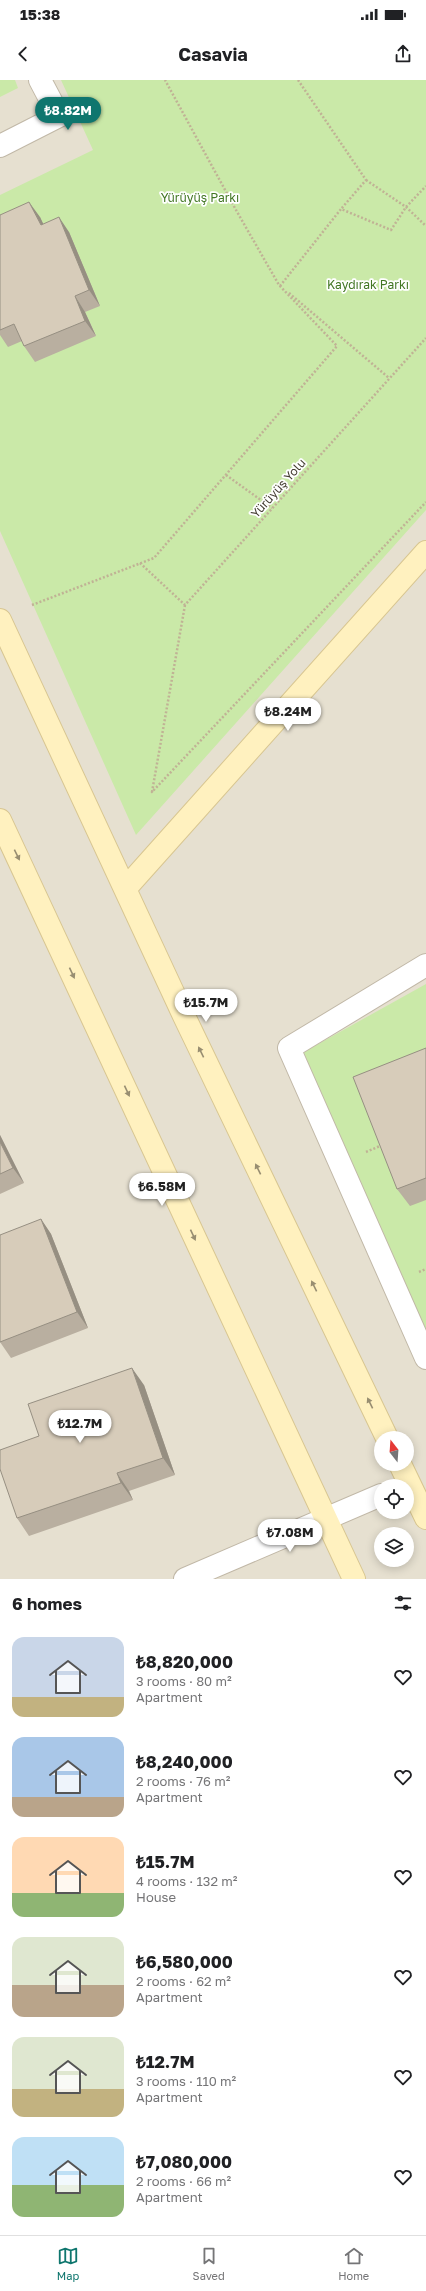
<!DOCTYPE html>
<html lang="en">
<head>
<meta charset="utf-8">
<style>
	body { margin:0; font-family:"Golos Text",sans-serif; background:#f6f6f6; color:#202124; height:100vh; display:flex; flex-direction:column; font-size:15px; white-space:nowrap }
	* { box-sizing:border-box; margin:0 }
	p { font-size:13px; color:#757577 }
	.icon { flex:none; width:22px; height:22px; fill:none; stroke:currentColor; stroke-width:2; stroke-linecap:round; stroke-linejoin:round }
	.map { position:relative; height:1499px; overflow:hidden }
	.drawer { display:flex; flex-direction:column; background:#fff; flex:1 }
	.drawer>* { flex:none }
	.needle { width:26px; rotate:343deg }
	.controls { position:absolute; left:374px; top:1351px; display:grid; gap:8px }
	.controls a { display:grid; place-items:center; width:40px; height:40px; border-radius:50%; background:#fff; box-shadow:0 2px 10px #0003; font-size:20px }
	.price { position:absolute; translate:-50% -34px; padding:0 9px; border-radius:14px; background:#fff; color:#222; font-size:13px; line-height:26px; filter:drop-shadow(0 1px 2px #0008) }
	.price::after { content:''; position:absolute; left:50%; top:24px; width:12px; height:9px; margin-left:-6px; background:inherit; clip-path:polygon(0 0,100% 0,50% 100%) }
	.price.selected { background:#0f766e; color:#fff }
	ul { padding:0; list-style:none }
	li { display:flex; align-items:center; gap:12px; height:100px; padding:0 12px }
	li span { display:grid; place-items:center; flex:none; width:112px; height:80px; border-radius:12px; color:#555 }
	li>.icon { margin-inline-start:auto }
	span .icon { width:48px; height:48px; fill:#fffc; stroke-width:1 }
	li b { font-size:17px }
	h2 { display:flex; justify-content:space-between; align-items:center; height:48px; padding:0 12px; font-size:17px }
	.status { display:flex; justify-content:space-between; align-items:center; height:28px; padding:0 20px; background:#fff; direction:ltr }
	.status svg { height:11px; fill:currentColor }
	header { display:flex; justify-content:space-between; align-items:center; height:52px; padding:0 12px; background:#fff; font-size:18px; font-weight:700 }
	.menu { display:flex; justify-content:space-around; align-items:center; height:56px; border-top:1px solid #e0e0e0; background:#fff; font-size:11px; color:#757577 }
	.menu a { display:grid; justify-items:center; gap:2px }
	.menu .selected { color:#0f766e }
	.map>svg:first-child { display:block }
</style>
</head>
<body>
<div class="status"><b>15:38</b><svg viewBox="0 0 49 12"><path d="M0 12V9h3v3zM5 12V6h3v6zM10 12V3h3v9zM15 12V0h3v12zM26 1h20v11H26zM47 4h2v5h-2z"/></svg></div>
<header><svg class="icon" aria-label="back" viewBox="0 0 24 24"><path d="M15 5l-7 7 7 7"/></svg>Casavia<svg class="icon" aria-label="share" viewBox="0 0 24 24"><path d="M12 15V3M7 8l5-5 5 5M5 13v7h14v-7"/></svg></header>
<div class="map">
<svg width="426" height="1499" viewBox="0 0 426 1499">
	<rect width="100%" height="100%" fill="#f2ede2"/>
	<path fill="#e6e0d0" fill-rule="evenodd" d="M0,0H426V1499H0ZM381,1358H407V1384H381ZM381,1406H407V1432H381ZM381,1454H407V1480H381Z"/>
	<path fill="#cae9a8" d="M0,0H15L18,8L0,17Z
		M61,0H426V430L136,755L0,451V247L25,260L96,256L85,232L0,156V115L93,70Z
		M426,904V1267L293,978Z"/>
	<g fill="none" stroke-linecap="round" stroke-linejoin="round">
		<defs>
			<path id="street" d="M0,66L59,36L40,0
				M426,885L289,968L426,1278
				M185,1499L381,1415"/>
			<path id="secondary" d="M0,540L184,936L387,1358
				M0,740L354,1499
				M125,809L426,472
				M400,1384L426,1438"/>
		</defs>
		<use href="#street" stroke="#c1b8a7" stroke-width="24"/>
		<use href="#secondary" stroke="#d8c691" stroke-width="24"/>
		<path stroke="#c0b295" stroke-width="2.5" stroke-dasharray="2 2" stroke-linecap="butt" d="M298,0L366,100L341,129
			M366,100L406,127L426,146
			M280,206L341,129L391,150L406,127L426,106
			M289,213L389,298
			M226,395L272,428
			M140,483L185,525L426,258
			M32,525L154,478L337,266L279,205L236,130L165,0
			M185,525L152,712L426,422
			M366,1072L380,1066
			M419,1192L426,1189"/>
		<use href="#street" stroke="#fff" stroke-width="22"/>
		<use href="#secondary" stroke="#fff1bf" stroke-width="22"/>
	</g>
	<path fill="#b9afa0" d="M0,135L40,137L43,144L69,152L100,226L85,232L96,256L35,282L24,266L22,261L8,267L0,255Z
		M426,968V1120L410,1126L397,1109Z
		M0,1055L24,1103L0,1114Z
		M41,1139L51,1154L88,1248L11,1278L0,1262Z
		M144,1305L175,1395L129,1411L133,1420L29,1456L17,1438L39,1356Z"/>
	<path fill="#968f82" d="M29,122L40,137L51,160L41,145Z
		M59,137L69,152L100,226L89,210Z
		M75,216L85,232L96,256L85,241Z
		M0,1055L24,1103L13,1088L0,1062Z
		M41,1139L51,1154L88,1248L77,1232Z
		M132,1288L144,1305L175,1395L163,1378Z
		M117,1393L129,1411L133,1420L121,1403Z"/>
	<path fill="#d7ccba" stroke="#968f82" d="M29,122L41,145L59,137L89,210L75,216L85,241L24,266L14,244L0,250V135Z
		M426,968V1098L397,1109L353,997Z
		M0,1062L13,1088L0,1094Z
		M41,1139L77,1232L0,1262V1155Z
		M132,1288L163,1378L117,1393L121,1403L17,1438L0,1389V1370L39,1356L28,1324Z"/>
	<defs><path id="oneway-solid" d="M-6-.8H1V-3.2L6.5 0L1 3.2V.8H-6Z"/></defs>
	<g fill="#988e71">
		<use href="#oneway-solid" transform="translate(17 775) rotate(64)"/>
		<use href="#oneway-solid" transform="translate(72 893) rotate(65)"/>
		<use href="#oneway-solid" transform="translate(201 972) rotate(-116)"/>
		<use href="#oneway-solid" transform="translate(127 1011) rotate(65)"/>
		<use href="#oneway-solid" transform="translate(258 1089) rotate(-116)"/>
		<use href="#oneway-solid" transform="translate(193 1155) rotate(65)"/>
		<use href="#oneway-solid" transform="translate(314 1206) rotate(-116)"/>
		<use href="#oneway-solid" transform="translate(370 1323) rotate(-116)"/>
	</g>
	<g text-anchor="middle" dominant-baseline="central" stroke-width="3.5" stroke-linejoin="round" paint-order="stroke">
		<g font-size="12" fill="#427724" stroke="#fff">
			<text x="200" y="117">Yürüyüş Parkı</text>
			<text x="368" y="204">Kaydırak Parkı</text>
		</g>
		<g font-size="12" fill="#443d32" stroke="#fff">
			<text transform="translate(278 408) rotate(-48)">Yürüyüş Yolu</text>
		</g>
	</g>
</svg>
<div class="controls">
<a><svg class="needle" viewBox="-14 -14 28 28"><path d="M0-13l5 13h-10z" fill="#e53935"/><path d="M0 13l5-13h-10z" fill="#757577"/></svg></a>
<a><svg class="icon" aria-label="locate" viewBox="0 0 24 24"><circle cx="12" cy="12" r="6"/><path d="M12 2v4M12 18v4M2 12h4M18 12h4"/></svg></a>
<a><svg class="icon" aria-label="layers" viewBox="0 0 24 24"><path d="M12 4l9 5-9 5-9-5zM3 14l9 5 9-5"/></svg></a>
</div>
<b class="price selected" style="left:68px;top:51px">₺8.82M</b>
<b class="price" style="left:288px;top:652px">₺8.24M</b>
<b class="price" style="left:206px;top:943px">₺15.7M</b>
<b class="price" style="left:162px;top:1127px">₺6.58M</b>
<b class="price" style="left:80px;top:1364px">₺12.7M</b>
<b class="price" style="left:290px;top:1473px">₺7.08M</b>
</div>
<section class="drawer">
<h2>6 homes<svg class="icon" aria-label="filters" viewBox="0 0 24 24"><path d="M4 7h16M4 17h16"/><circle cx="9" cy="7" r="2"/><circle cx="15" cy="17" r="2"/></svg></h2>
<ul>
<li><span style="background:linear-gradient(#c9d6e8 75%,#c2b280 0)"><svg class="icon" aria-label="home" viewBox="0 0 24 24"><path d="M3 11l9-7 9 7M6 9v11h12V9"/></svg></span><div><b>₺8,820,000</b><p>3 rooms · 80 m²</p><p>Apartment</p></div><svg class="icon" aria-label="heart" viewBox="0 0 24 24"><path d="M12 20l-8-8c-3-5 5-10 8-4 3-6 11-1 8 4z"/></svg></li>
<li><span style="background:linear-gradient(#a9c7e8 75%,#b9a48a 0)"><svg class="icon" aria-label="home" viewBox="0 0 24 24"><path d="M3 11l9-7 9 7M6 9v11h12V9"/></svg></span><div><b>₺8,240,000</b><p>2 rooms · 76 m²</p><p>Apartment</p></div><svg class="icon" aria-label="heart" viewBox="0 0 24 24"><path d="M12 20l-8-8c-3-5 5-10 8-4 3-6 11-1 8 4z"/></svg></li>
<li><span style="background:linear-gradient(#ffd9b3 70%,#8fb573 0)"><svg class="icon" aria-label="home" viewBox="0 0 24 24"><path d="M3 11l9-7 9 7M6 9v11h12V9"/></svg></span><div><b>₺15.7M</b><p>4 rooms · 132 m²</p><p>House</p></div><svg class="icon" aria-label="heart" viewBox="0 0 24 24"><path d="M12 20l-8-8c-3-5 5-10 8-4 3-6 11-1 8 4z"/></svg></li>
<li><span style="background:linear-gradient(#dfe7d0 60%,#b9a48a 0)"><svg class="icon" aria-label="home" viewBox="0 0 24 24"><path d="M3 11l9-7 9 7M6 9v11h12V9"/></svg></span><div><b>₺6,580,000</b><p>2 rooms · 62 m²</p><p>Apartment</p></div><svg class="icon" aria-label="heart" viewBox="0 0 24 24"><path d="M12 20l-8-8c-3-5 5-10 8-4 3-6 11-1 8 4z"/></svg></li>
<li><span style="background:linear-gradient(#dfe7d0 65%,#c2b280 0)"><svg class="icon" aria-label="home" viewBox="0 0 24 24"><path d="M3 11l9-7 9 7M6 9v11h12V9"/></svg></span><div><b>₺12.7M</b><p>3 rooms · 110 m²</p><p>Apartment</p></div><svg class="icon" aria-label="heart" viewBox="0 0 24 24"><path d="M12 20l-8-8c-3-5 5-10 8-4 3-6 11-1 8 4z"/></svg></li>
<li><span style="background:linear-gradient(#bfe0f5 60%,#8fb573 0)"><svg class="icon" aria-label="home" viewBox="0 0 24 24"><path d="M3 11l9-7 9 7M6 9v11h12V9"/></svg></span><div><b>₺7,080,000</b><p>2 rooms · 66 m²</p><p>Apartment</p></div><svg class="icon" aria-label="heart" viewBox="0 0 24 24"><path d="M12 20l-8-8c-3-5 5-10 8-4 3-6 11-1 8 4z"/></svg></li>
</ul>
</section>
<nav class="menu">
<a class="selected"><svg class="icon" aria-label="map" viewBox="0 0 24 24"><path d="M3 6l6-2 6 2 6-2v14l-6 2-6-2-6 2zM9 4v14M15 6v14"/></svg>Map</a>
<a><svg class="icon" aria-label="saved" viewBox="0 0 24 24"><path d="M7 4h10v16l-5-4-5 4z"/></svg>Saved</a>
<a><svg class="icon" aria-label="home" viewBox="0 0 24 24"><path d="M3 11l9-7 9 7M6 9v11h12V9"/></svg>Home</a>
</nav>
</body>
</html>
